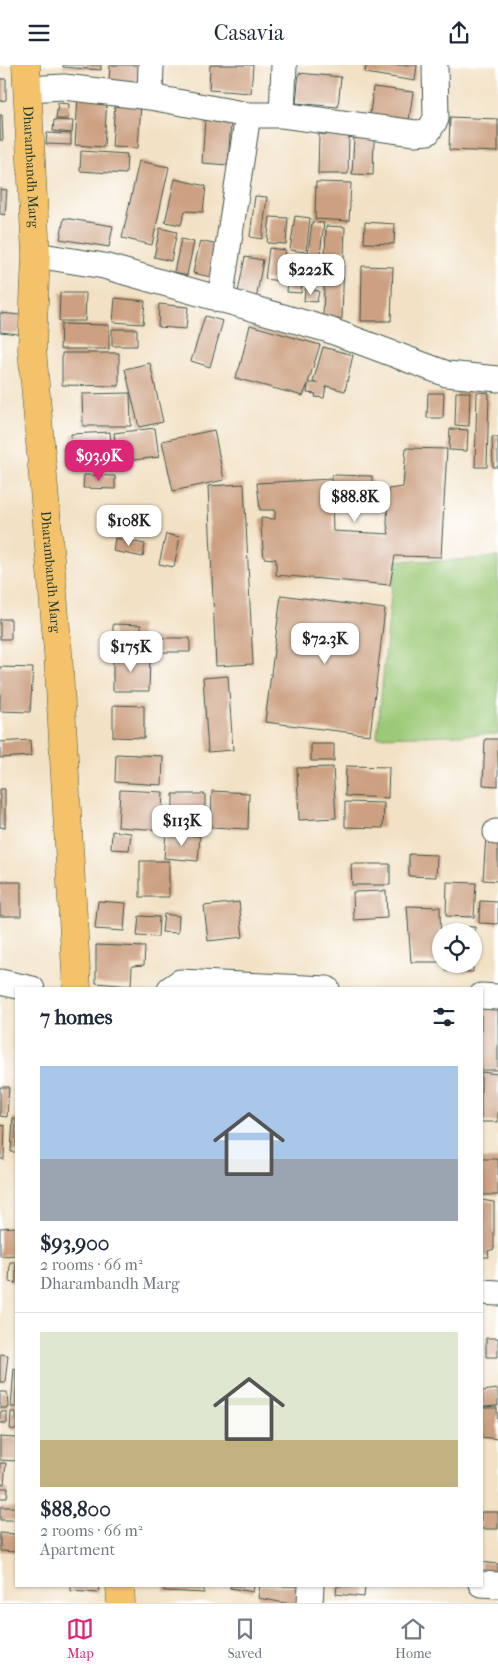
<!DOCTYPE html>
<html lang="en">
<head>
<meta charset="utf-8">
<style>
	body { margin:0; font-family:"IM FELL French Canon",serif; background:#f6f6f7; color:#1f2937; height:100vh; display:flex; flex-direction:column; font-size:19px; white-space:nowrap }
	* { box-sizing:border-box; margin:0 }
	p { font-size:16px; color:#747a83 }
	.icon { flex:none; width:28px; height:28px; fill:none; stroke:currentColor; stroke-width:2; stroke-linecap:round; stroke-linejoin:round }
	.map { position:relative; flex:1; overflow:hidden }
	.drawer { position:absolute; left:15px; top:922px; width:468px; height:600px; display:flex; flex-direction:column; background:#fff; border-radius:0px; box-shadow:0 1px 4px #0004 }
	.drawer>* { flex:none }
	.buttons { position:absolute; left:432px; top:858px; display:grid; gap:10px }
	.buttons a { display:grid; place-items:center; width:50px; height:50px; border-radius:50%; background:#fff; box-shadow:0 1px 4px #0004; font-size:25px }
	.price { position:absolute; translate:-50% -42px; padding:0 11px; border-radius:10px; background:#fff; color:#222; font-size:16px; line-height:32px; filter:drop-shadow(0 1px 2px #0008) }
	.price::after { content:''; position:absolute; left:50%; top:30px; width:15px; height:11px; margin-left:-8px; background:inherit; clip-path:polygon(0 0,100% 0,50% 100%) }
	.price.on { background:#db2777; color:#fff }
	ul { padding:0; list-style:none }
	li { display:grid; align-content:center; gap:10px; height:265px; padding:0 25px }
	li+li { border-top:1px solid #e0e1e3 }
	li span { display:grid; place-items:center; height:155px; border-radius:0px; color:#555 }
	li>.icon { margin-inline-start:auto }
	span .icon { width:90px; height:90px; fill:#fffc; stroke-width:1 }
	li b { font-size:21px }
	h2 { display:flex; justify-content:space-between; align-items:center; height:60px; padding:0 25px; font-size:21px }
	header { display:flex; justify-content:space-between; align-items:center; height:65px; padding:0 25px; background:#fff; font-size:22px; font-weight:600 }
	.tabs { display:flex; justify-content:space-around; align-items:center; height:70px; border-top:1px solid #e0e1e3; background:#fff; font-size:14px; color:#747a83 }
	.tabs a { display:grid; justify-items:center; gap:2px }
	.tabs .on { color:#db2777 }
	.map>svg:first-child { display:block }
</style>
</head>
<body>
<header><svg class="icon" aria-label="menu" viewBox="0 0 24 24"><path d="M4 6h16M4 12h16M4 18h16"/></svg>Casavia<svg class="icon" aria-label="share" viewBox="0 0 24 24"><path d="M12 15V3M7 8l5-5 5 5M5 13v7h14v-7"/></svg></header>
<div class="map">
<svg width="498" height="1538" viewBox="0 0 498 1538">
	<rect width="100%" height="100%" fill="#fff"/>
	<filter id="ink" filterUnits="userSpaceOnUse"><feTurbulence type="fractalNoise" baseFrequency=".02" numOctaves="2"/><feDisplacementMap in="SourceGraphic" scale="10" xChannelSelector="R" yChannelSelector="G"/><feConvolveMatrix kernelMatrix="1 2 1 2 8 2 1 2 1" color-interpolation-filters="sRGB"/></filter>
	<filter id="wash" filterUnits="userSpaceOnUse"><feTurbulence type="fractalNoise" baseFrequency=".0096" numOctaves="4" result="noise"/><feDisplacementMap in="SourceGraphic" scale="20" xChannelSelector="R" yChannelSelector="G"/><feGaussianBlur stdDeviation="1.12" result="paint"/><feColorMatrix in="noise" values="0 0 0 0 0 0 0 0 0 0 0 0 0 0 0 0 0 1.4 0 .05"/><feComposite in="paint" operator="in"/></filter>
	<g filter="url(#wash)">
		<rect width="100%" height="100%" fill="#f2e1c4"/>
		<path fill="#9cc977" stroke="#5e8356" d="M498,492V669L377,672L392,521L397,495L441,496Z"/>
		<g id="blocks">
			<path fill="#cca081" d="M63,0H101V5L63,2Z
				M110,0H141L139,19L109,17Z
				M210,0H253L251,28L209,25Z
				M366,0H417L415,16L365,8Z
				M299,8L341,12L338,42L296,38Z
				M0,14H6V35L0,36Z
				M373,22L413,27L409,55L370,50Z
				M78,32L107,34L104,82L75,80Z
				M115,37L141,39L138,83L112,82Z
				M58,38L69,39L68,54H56Z
				M0,50H2L3,75H0Z
				M450,52L498,54V87L449,85Z
				M205,54L231,56L228,100L202,98Z
				M54,55L73,56L72,68L53,66Z
				M47,68L71,69V80L46,79Z
				M319,69L349,70L348,109H318Z
				M354,73L374,74L373,110L352,109Z
				M81,86L127,89L126,109L80,106Z
				M139,96L169,102L152,180L122,173Z
				M175,114L206,121L203,147L185,146L181,160L165,157Z
				M316,117L351,118L349,156L315,154Z
				M0,124L7,125L5,150L0,149Z
				M255,131L267,132L262,174L250,172Z
				M295,151L310,153L306,187L290,185Z
				M270,152L288,153L286,179L267,178Z
				M64,153L113,161L109,182L60,174Z
				M312,157L324,158L320,189L308,188Z
				M365,157L395,159L394,179L364,178Z
				M326,161L345,162L342,254H323Z
				M160,163L177,167L171,196L154,192Z
				M181,174L194,177L187,210L174,207Z
				M200,176L218,180L211,212L193,208Z
				M269,183L285,185L280,216L265,214Z
				M245,192L263,195L256,235L237,232Z
				M290,192L304,194L301,228L287,227Z
				M310,199L321,200L319,219L308,218Z
				M362,201L393,202L391,256H361Z
				M305,224L319,226L317,237L304,236Z
				M60,228H86L85,256H59Z
				M115,233L145,236L143,259L113,257Z
				M159,239L188,242L186,264L158,262Z
				M0,248L20,250L19,269L0,267Z
				M205,251L223,256L210,302L191,296Z
				M61,259L109,260V284H60Z
				M250,260L320,280L308,318H318L313,317L323,282L353,290L345,326L326,321L324,333L315,332L316,329L307,328L308,319L303,331L235,313L240,301Z
				M112,264H137V281H112Z
				M62,288H119V321L62,320Z
				M150,298L163,357L139,362L125,304Z
				M456,327H470L469,361L455,360Z
				M477,327L489,328L487,402H475Z
				M130,328L131,361H83L82,329Z
				M428,328H444L443,353H427Z
				M155,363L159,392L117,397L114,368Z
				M450,364L468,365L467,386L449,385Z
				M214,365L224,415L173,426L162,376Z
				M110,367L112,392L73,395L71,369Z
				M492,372H498V402H493Z
				M406,383L447,384L441,492L395,491L390,520L276,510V494L264,493L261,463V453L275,454V445H260L257,418L331,414L332,420V410L372,411V435L332,432L333,466L389,469L387,459L388,424L403,422Z
				M84,410L115,411V424L83,423Z
				M244,419L253,599L216,601L208,421Z
				M166,469L180,472L174,502L159,499Z
				M115,473L145,479L143,492L113,486Z
				M281,530L385,544L370,670L265,657Z
				M0,554H11V574H0Z
				M113,559L141,560L140,585H113Z
				M144,573H190V587H144Z
				M113,590L150,591L149,626H113Z
				M0,602L33,603L30,647L0,646Z
				M228,611L233,685L208,687L203,613Z
				M113,640L144,641V673L113,672Z
				M485,674H498V721L483,720Z
				M30,675L31,691L0,693V677Z
				M311,679H334V696H311Z
				M116,689L163,691L162,720L115,717Z
				M346,701L389,702L388,733L345,731Z
				M333,702L336,753L299,755L297,703Z
				M0,724H5V763L0,762Z
				M120,725L163,727L161,765L118,762Z
				M212,726L249,728L248,764L211,762Z
				M173,729H205V767H173Z
				M345,737L384,738L383,763L345,762Z
				M112,766L131,768L129,785L111,784Z
				M166,768L200,771L198,796L164,793Z
				M486,771L498,772V816L483,815Z
				M409,789L437,790L436,812L409,811Z
				M140,796H169V832H140Z
				M351,799H390V820H352Z
				M0,817H21V851H0Z
				M447,817L476,818L474,852L446,851Z
				M386,826L387,853L354,855L353,827Z
				M98,836L126,838L124,866L95,864Z
				M480,836L498,837V859L479,858Z
				M239,837L243,872L208,876L204,841Z
				M407,841L440,842L441,897H411Z
				M164,849L179,851L178,868L162,867Z
				M139,851L159,852L158,872L137,871Z
				M448,861L475,862V866H448Z
				M96,880L145,882L144,900L132,901L131,921L96,918Z
				M446,899H473V907L446,906Z
				M481,942L498,943V1005H481Z
				M481,1007L498,1009V1057H481Z
				M0,1022H9L7,1052L0,1051Z
				M13,1053H16V1087H11Z
				M0,1060L5,1061L4,1094H0Z
				M481,1094H498V1130H481Z
				M481,1135L494,1137V1184L488,1186L489,1192H481Z
				M16,1162V1190L0,1191V1163Z
				M10,1197H16V1218L9,1217Z
				M486,1273H498V1292H486Z
				M0,1289L8,1290L5,1317H0Z
				M14,1303L16,1304V1342H11Z
				M498,1324V1341L483,1342L482,1326Z
				M0,1327H7L8,1343H0Z
				M481,1343H497L498,1374L481,1372Z
				M0,1347H7V1358H0Z
				M11,1347H16V1365L10,1364Z
				M0,1372L16,1373V1396L0,1395Z
				M0,1398H6L4,1419L0,1418Z
				M0,1423H8L7,1433H0Z
				M0,1442H16V1455H0Z
				M481,1447H498V1464H481Z
				M0,1468L16,1469V1487L0,1486Z
				M481,1497L498,1499V1512L481,1511Z
				M71,1521H99L98,1528L71,1526Z
				M164,1521H204V1528L164,1526Z
				M230,1521H254L253,1527L230,1523Z
				M260,1521H300L297,1538H285L258,1533Z
				M337,1521H365L364,1532L336,1529Z"/>
		</g>
	</g>
	<g filter="url(#ink)">
		<use href="#blocks" fill-opacity="0" stroke="#3f564a" stroke-width="1"/>
		<g fill="none" stroke-linecap="round" stroke-linejoin="round">
			<defs>
				<path id="minor" d="M27,24L64,22L150,32L248,50H282L415,68L428,67L436,54L435,0
					M150,32L151,0
					M282,50L284,0
					M36,190L104,201L329,265L447,309L498,314
					M220,235L248,50
					M496,767H498
					M0,917L32,924
					M170,924L180,917L327,924
					M481,931L498,932
					M481,1227L498,1228
					M481,1519L498,1520
					M310,1538L311,1521"/>
				<g id="primary">
					<path id="s1" d="M26,0L36,190L32,284L58,587L77,924"/>
					<path d="M120,1521L121,1538"/>
				</g>
			</defs>
			<use href="#minor" stroke="#3f564a" stroke-width="27"/>
			<use href="#primary" stroke="#3f564a" stroke-width="29"/>
			<use href="#minor" stroke="#fff" stroke-width="25"/>
			<use href="#primary" stroke="#f3c26a" stroke-width="28"/>
		</g>
	</g>
	<g text-anchor="middle" dominant-baseline="central" stroke-width="4.5" stroke-linejoin="round" paint-order="stroke">
		<g font-size="14" fill="#1f3d34" stroke="#fff">
			<text stroke="none"><textPath href="#s1" startOffset="102">Dharambandh Marg</textPath></text>
			<text stroke="none"><textPath href="#s1" startOffset="508">Dharambandh Marg</textPath></text>
		</g>
	</g>
</svg>
<div class="buttons">
<a><svg class="icon" aria-label="locate" viewBox="0 0 24 24"><circle cx="12" cy="12" r="6"/><path d="M12 2v4M12 18v4M2 12h4M18 12h4"/></svg></a>
</div>
<b class="price" style="left:311px;top:231px">$222K</b>
<b class="price on" style="left:99px;top:417px">$93.9K</b>
<b class="price" style="left:355px;top:458px">$88.8K</b>
<b class="price" style="left:129px;top:482px">$108K</b>
<b class="price" style="left:325px;top:600px">$72.3K</b>
<b class="price" style="left:131px;top:608px">$175K</b>
<b class="price" style="left:182px;top:782px">$113K</b>
<section class="drawer">
<h2>7 homes<svg class="icon" aria-label="filters" viewBox="0 0 24 24"><path d="M4 7h16M4 17h16"/><circle cx="9" cy="7" r="2"/><circle cx="15" cy="17" r="2"/></svg></h2>
<ul>
<li><span style="background:linear-gradient(#a9c7e8 60%,#9aa5b1 0)"><svg class="icon" aria-label="home" viewBox="0 0 24 24"><path d="M3 11l9-7 9 7M6 9v11h12V9"/></svg></span><div><b>$93,900</b><p>2 rooms · 66 m²</p><p>Dharambandh Marg</p></div></li>
<li><span style="background:linear-gradient(#dfe7d0 70%,#c2b280 0)"><svg class="icon" aria-label="home" viewBox="0 0 24 24"><path d="M3 11l9-7 9 7M6 9v11h12V9"/></svg></span><div><b>$88,800</b><p>2 rooms · 66 m²</p><p>Apartment</p></div></li>
</ul>
</section>
</div>
<nav class="tabs">
<a class="on"><svg class="icon" aria-label="map" viewBox="0 0 24 24"><path d="M3 6l6-2 6 2 6-2v14l-6 2-6-2-6 2zM9 4v14M15 6v14"/></svg>Map</a>
<a><svg class="icon" aria-label="saved" viewBox="0 0 24 24"><path d="M7 4h10v16l-5-4-5 4z"/></svg>Saved</a>
<a><svg class="icon" aria-label="home" viewBox="0 0 24 24"><path d="M3 11l9-7 9 7M6 9v11h12V9"/></svg>Home</a>
</nav>
</body>
</html>
